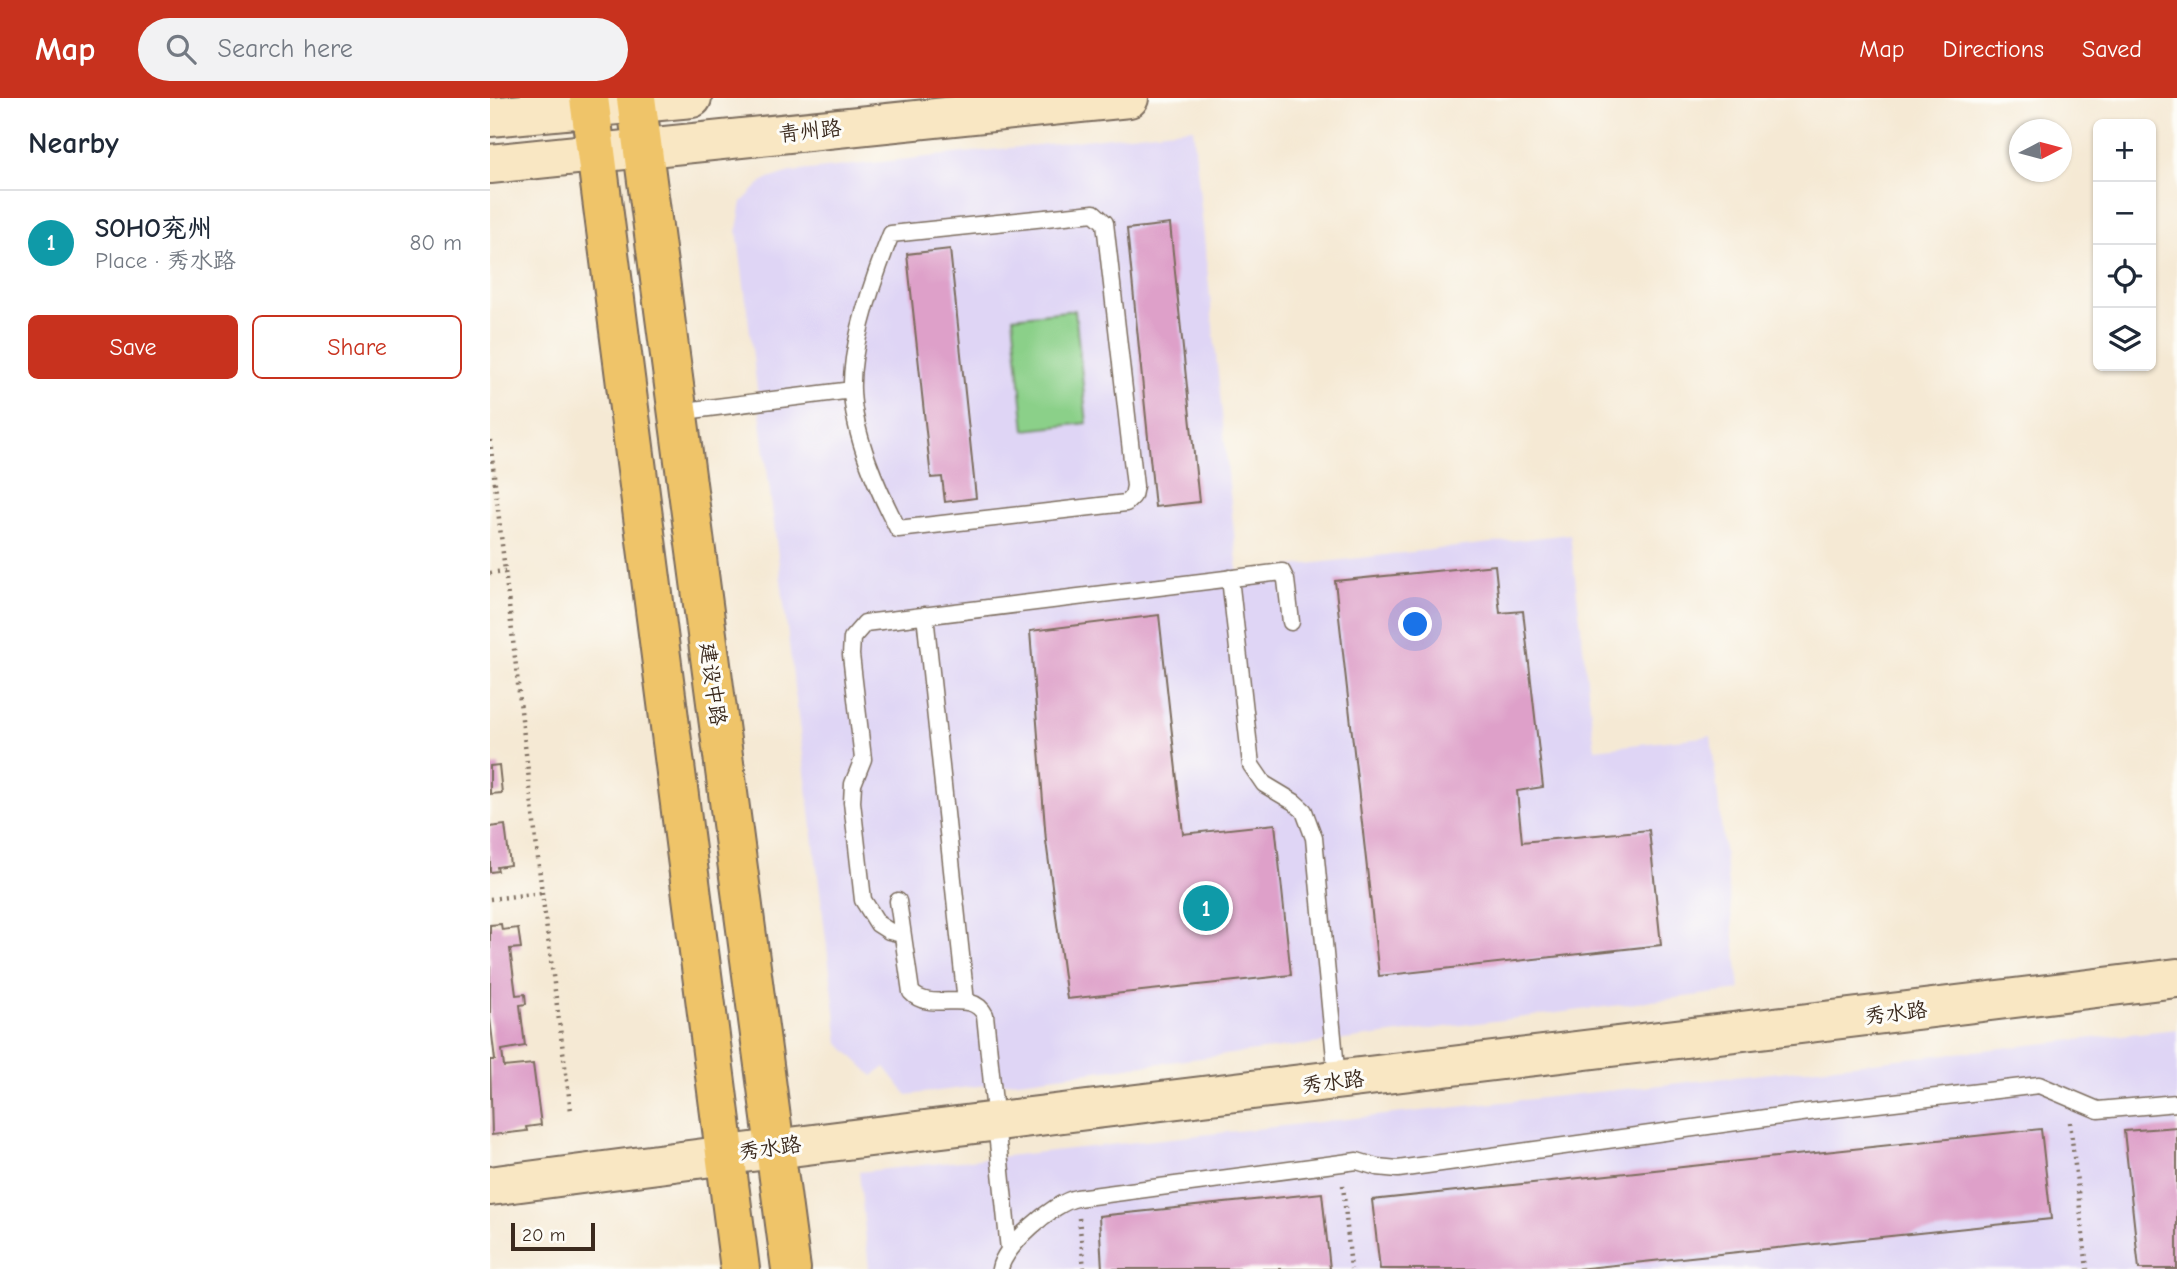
<!DOCTYPE html>
<html lang="en">
<head>
<meta charset="utf-8">
<style>
	:root { --surface:#fff; --page:#f2f2f3; --text:#1f2937; --muted:#747a83; --line:#e0e1e3; --accent:#c8321e }
	body { margin:0; font-family:"Comic Neue","LXGW WenKai TC",sans-serif; background:var(--page); color:var(--text) }
	.controls { position:absolute; right:21px; top:21px; display:grid; overflow:hidden; border-radius:10px; box-shadow:0 2px 5px #0004 }
	.controls button { width:63px; height:63px; display:grid; place-items:center; padding:0; border:0; border-bottom:2px solid var(--line); background:var(--surface); color:var(--text); font:35px sans-serif }
	.compass { position:absolute; left:1519px; top:21px; width:63px; height:63px; border-radius:50%; background:var(--surface); box-shadow:0 2px 5px #0004; rotate:84deg }
	.scale { position:absolute; left:21px; bottom:18px; width:84px; box-sizing:border-box; padding-left:7px; border:4px solid #3b2a1e; border-top:0; font-size:19px; line-height:24px; white-space:nowrap; color:#3b2a1e; -webkit-text-stroke:5px #fdfcf7; paint-order:stroke }
	.you { position:absolute; left:926px; top:527px; width:24px; height:24px; margin:-18px; border:5px solid #fff; border-radius:50%; background:#1a73e8; box-shadow:0 0 0 10px #1a73e833 }
	.badge { display:grid; place-items:center; width:46px; height:46px; border-radius:50%; background:var(--accent); color:#fff; font-size:23px; font-weight:700 }
	.pin { position:absolute; translate:-50% -50%; border:4px solid #fff; box-shadow:0 2px 7px #0006 }
	.list { margin:0; padding:0; list-style:none }
	h2 { display:flex; justify-content:space-between; align-items:center; height:91px; margin:0; padding:0 28px; font-size:30px }
	h2 small { font-size:23px; font-weight:400; color:var(--muted) }
	.list li { display:grid; grid-template-columns:46px 1fr auto; gap:21px; align-items:center; box-sizing:border-box; height:105px; padding:0 28px; border-top:2px solid var(--line) }
	.list b { display:block; font-size:26px; white-space:nowrap }
	.list p { margin:0; font-size:23px; white-space:nowrap; color:var(--muted) }
	.list em { font-size:23px; font-style:normal; color:var(--muted) }
	.actions { display:flex; gap:14px; padding:21px 28px }
	.actions a { flex:1; padding:16px 0; border:2px solid var(--accent); border-radius:10px; text-align:center; font-size:24px; color:var(--accent) }
	.actions .main { background:var(--accent); color:#fff }
	.icon { flex:none; width:38px; height:38px; fill:none; stroke:currentColor; stroke-width:2; stroke-linecap:round; stroke-linejoin:round }
	.map { position:relative; flex:none; width:1687px; height:1171px; overflow:hidden }
	header { display:flex; align-items:center; gap:42px; box-sizing:border-box; height:98px; padding:0 35px; background:var(--accent); color:#fff }
	header strong { font-size:33px }
	nav { display:flex; gap:38px; margin-inline-start:auto; font-size:24px }
	.search { width:490px; height:63px; background:var(--page); display:flex; align-items:center; gap:18px; box-sizing:border-box; padding:0 24px; border-radius:38px; color:var(--muted); font-size:26px }
	main { display:flex }
	aside { flex:1; background:var(--surface) }
	.map>svg:first-child { display:block }
	.built { fill:#dfd5f5 }
	.green { fill:#8bd089; stroke:#637d54; stroke-width:2 }
	.building { fill:#dea0c9 }
	.lines { fill:none; stroke-linecap:round; stroke-linejoin:round }
	.lane-casing { stroke:#7c6d5e; stroke-width:19 }
	.secondary-casing { stroke:#7c6d5e; stroke-width:42 }
	.primary-casing { stroke:#7c6d5e; stroke-width:42 }
	.path { stroke:#7c6d5e; stroke-width:4.5; stroke-dasharray:2 5; stroke-linecap:butt }
	.lane { stroke:#fff; stroke-width:16 }
	.secondary { stroke:#f9e7c3; stroke-width:38 }
	.primary { stroke:#efc469; stroke-width:38 }
	.labels { text-anchor:middle; dominant-baseline:central; stroke-width:6; stroke-linejoin:round; paint-order:stroke }
	.street-label { font-size:21px; fill:#3b2a1e; stroke:#fdfcf7 }
</style>
</head>
<body>
<header>
<strong>Map</strong>
<div class="search"><svg class="icon" aria-label="search" viewBox="0 0 24 24"><circle cx="10" cy="10" r="6"/><path d="M15 15l6 6"/></svg>Search here</div>
<nav><a>Map</a><a>Directions</a><a>Saved</a></nav>
</header>
<main>
<aside>
<h2>Nearby<small></small></h2>
<ul class="list">
<li><span class="badge" style="background:#0f9aa8">1</span><div><b>SOHO兖州</b><p>Place · 秀水路</p></div><em>80 m</em></li>
</ul>
<div class="actions"><a class="main">Save</a><a>Share</a></div>
</aside>
<div class="map">
<svg width="1687" height="1171" viewBox="0 0 1687 1171">
	<rect width="100%" height="100%" fill="#fdfcf7"/>
	<filter id="ink" filterUnits="userSpaceOnUse"><feTurbulence type="fractalNoise" baseFrequency=".0143" numOctaves="2"/><feDisplacementMap in="SourceGraphic" scale="14" xChannelSelector="R" yChannelSelector="G"/><feConvolveMatrix kernelMatrix="1 2 1 2 8 2 1 2 1" color-interpolation-filters="sRGB"/></filter>
	<filter id="wash" filterUnits="userSpaceOnUse"><feTurbulence type="fractalNoise" baseFrequency=".00686" numOctaves="4" result="noise"/><feDisplacementMap in="SourceGraphic" scale="28" xChannelSelector="R" yChannelSelector="G"/><feGaussianBlur stdDeviation="1.57" result="paint"/><feColorMatrix in="noise" values="0 0 0 0 0 0 0 0 0 0 0 0 0 0 0 0 0 1.4 0 .05"/><feComposite in="paint" operator="in"/></filter>
	<g filter="url(#wash)">
		<rect width="100%" height="100%" fill="#f5e9d4"/>
		<path class="built" d="M703,30L748,474L1080,436L1105,651L1221,638L1250,892L417,997L395,969L383,978L349,945L247,131L252,104L273,83L300,74Z
			M1687,931V1171H379L369,1074Z"/>
		<path class="green" d="M585,212L597,325L535,332L523,219Z"/>
		<g id="blocks">
			<path class="building" d="M680,126L709,404L665,409L637,131Z
				M460,151L486,400L455,404L452,379L441,380L417,156Z
				M1005,467L1010,515L1033,513L1053,689L1027,693L1032,744L1159,732L1171,847L889,878L845,483Z
				M669,517L693,736L785,726L801,877L577,901L556,743L540,533Z
				M9,667L12,695L0,696V668Z
				M15,727L20,767L7,769L8,773L0,774V729Z
				M11,826L12,832L28,830L31,850L20,851L26,897L35,896L36,906L30,907L35,948L12,952L14,969L43,966L51,1027L36,1029L37,1033L2,1037L0,962H5L0,920V827Z
				M1687,1029V1171H1649L1634,1033Z
				M1551,1031L1561,1121L1087,1171H890L882,1102Z
				M832,1095L840,1171H612L609,1118Z"/>
		</g>
	</g>
	<g filter="url(#ink)">
		<use href="#blocks" fill-opacity="0" stroke="#7c6d5e" stroke-width="2"/>
		<g class="lines">
			<g class="lane-casing">
				<path id="lane" d="M604,115L615,125L645,388L643,398L636,405L408,431C387,390 364,339 362,293C360,246 384,179 401,136Z
					M187,314L362,292
					M740,480L761,667L774,686L804,704L814,713L824,740L847,981
					M435,517L476,904
					M408,803L421,894C441,916 481,889 495,917L519,1152
					M412,836L399,833L388,826L373,802L362,704L363,686L373,661L361,557L362,540L375,525L792,474L796,482L801,524
					M510,1171C514,1148 564,1104 587,1100L867,1063L887,1069L908,1071L1319,1014L1549,987L1608,1012L1687,1005"/>
			</g>
			<g class="secondary-casing">
				<path id="secondary" d="M0,19L202,0
					M0,66L639,0
					M0,1088C562,1013 1125,950 1687,880"/>
			</g>
			<g class="primary-casing">
				<path id="primary" d="M99,0L250,1171
					M146,0L301,1171"/>
			</g>
			<path class="path" d="M0,342L52,795L81,1013
				M0,475L15,473
				M0,801L52,795
				M1580,1024L1597,1171
				M853,1087L861,1171
				M589,1120L594,1171"/>
			<use href="#lane" class="lane"/>
			<use href="#secondary" class="secondary"/>
			<use href="#primary" class="primary"/>
		</g>
	</g>
	<g class="labels">
		<g class="street-label">
			<text transform="translate(320 33) rotate(-6)">青州路</text>
			<text transform="translate(223 586) rotate(82)">建设中路</text>
			<text transform="translate(1406 915) rotate(-7)">秀水路</text>
			<text transform="translate(843 984) rotate(-7)">秀水路</text>
			<text transform="translate(280 1050) rotate(-8)">秀水路</text>
		</g>
	</g>
</svg>
<div class="controls">
<button>+</button>
<button>−</button>
<button><svg class="icon" aria-label="locate" viewBox="0 0 24 24"><circle cx="12" cy="12" r="6"/><path d="M12 2v4M12 18v4M2 12h4M18 12h4"/></svg></button>
<button><svg class="icon" aria-label="layers" viewBox="0 0 24 24"><path d="M12 4l9 5-9 5-9-5zM3 14l9 5 9-5"/></svg></button>
</div>
<svg class="compass" viewBox="-18 -18 36 36"><path d="M0-13l5 13h-10z" fill="#e53935"/><path d="M0 13l5-13h-10z" fill="#747a83"/></svg>
<div class="scale">20 m</div>
<div class="you"></div>
<div class="pin badge" style="left:716px;top:810px;background:#0f9aa8">1</div>
</div>
</main>
</body>
</html>
